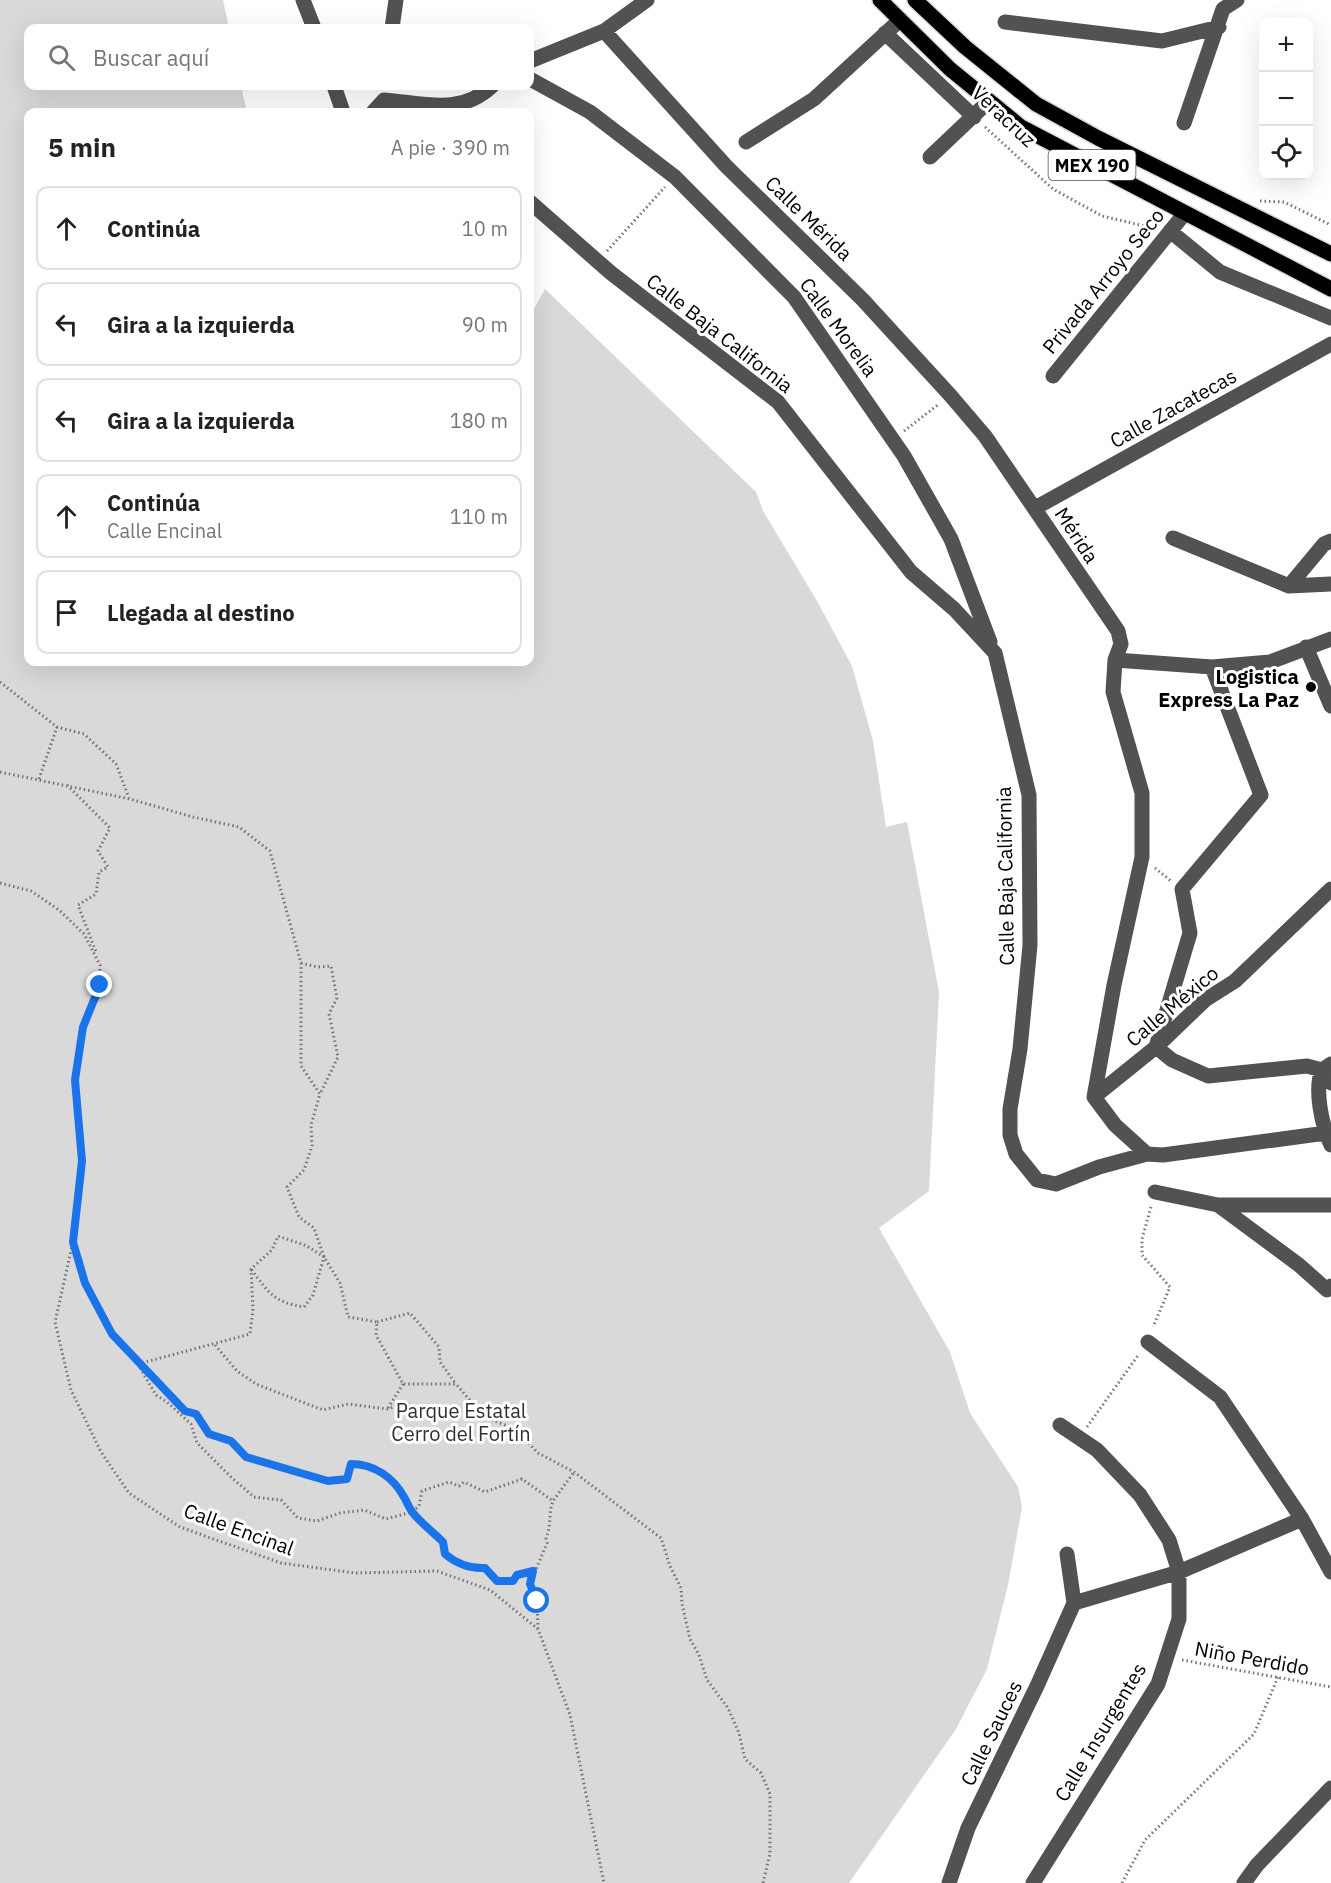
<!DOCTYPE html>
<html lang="es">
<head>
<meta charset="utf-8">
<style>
	:root { --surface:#fff; --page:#f6f6f6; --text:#222; --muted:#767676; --line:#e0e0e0 }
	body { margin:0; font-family:"IBM Plex Sans",sans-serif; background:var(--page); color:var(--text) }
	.controls { position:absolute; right:18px; top:18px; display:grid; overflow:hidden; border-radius:12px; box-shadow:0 6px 24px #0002 }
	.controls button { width:54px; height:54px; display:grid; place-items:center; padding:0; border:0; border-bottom:2px solid var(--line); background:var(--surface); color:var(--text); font:30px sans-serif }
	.stop { position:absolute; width:18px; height:18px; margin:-14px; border:4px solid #1a73e8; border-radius:50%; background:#fff }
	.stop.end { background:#1a73e8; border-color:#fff; box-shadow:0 2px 6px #0008 }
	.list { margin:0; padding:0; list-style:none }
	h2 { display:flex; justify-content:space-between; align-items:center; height:78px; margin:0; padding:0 24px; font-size:26px }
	h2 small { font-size:20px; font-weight:400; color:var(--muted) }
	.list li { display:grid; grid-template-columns:39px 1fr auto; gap:18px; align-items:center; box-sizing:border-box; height:84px; margin:0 12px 12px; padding:0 12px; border:2px solid var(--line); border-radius:12px }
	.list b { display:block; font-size:22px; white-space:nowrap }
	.list p { margin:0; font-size:20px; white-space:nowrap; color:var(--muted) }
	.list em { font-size:20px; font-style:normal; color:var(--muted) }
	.icon { flex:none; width:33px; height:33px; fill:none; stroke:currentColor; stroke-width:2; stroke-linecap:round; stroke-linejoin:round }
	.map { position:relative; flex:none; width:1331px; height:1883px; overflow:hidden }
	.search { position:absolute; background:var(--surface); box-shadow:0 6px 24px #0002; left:24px; top:24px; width:510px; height:66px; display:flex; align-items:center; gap:15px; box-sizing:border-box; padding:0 21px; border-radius:12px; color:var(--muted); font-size:22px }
	.panel { position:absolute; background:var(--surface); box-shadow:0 6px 24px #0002; left:24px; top:108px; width:510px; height:558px; border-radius:12px }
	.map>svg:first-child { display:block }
	.green { fill:#d9d9d9 }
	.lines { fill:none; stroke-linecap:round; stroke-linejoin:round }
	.major-casing { stroke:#dbdbdb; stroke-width:18 }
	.path { stroke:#747474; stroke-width:3; stroke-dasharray:1.5 3; stroke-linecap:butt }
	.minor { stroke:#525252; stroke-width:15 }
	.major { stroke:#000; stroke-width:15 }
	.route { stroke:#1a73e8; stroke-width:8 }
	.poi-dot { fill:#000; stroke:#fff; stroke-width:2 }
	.labels { text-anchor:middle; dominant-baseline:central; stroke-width:6; stroke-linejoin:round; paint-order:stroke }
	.shield { fill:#fff; stroke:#4c4c4c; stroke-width:1.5 }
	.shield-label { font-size:18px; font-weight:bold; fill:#000 }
	.street-label { font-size:20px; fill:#000; stroke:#fff }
	.poi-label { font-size:20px; font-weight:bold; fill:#000; stroke:#fff; text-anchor:end }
	.park-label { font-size:20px; fill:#303030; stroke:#fff }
</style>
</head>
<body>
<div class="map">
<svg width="1331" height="1883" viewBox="0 0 1331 1883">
	<rect width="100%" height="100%" fill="#fff"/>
	<path class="green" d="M0,0H223L229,28H28V86H241L247,112H28V662H530V316L545,289L756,492L763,511L817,601L852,666L873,741L886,827L907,822L939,992L929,1191L879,1228L950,1352L970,1413L1018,1487L1022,1507L1008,1585L987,1669L956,1729L849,1883H0Z"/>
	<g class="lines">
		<g class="major-casing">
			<path id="major" d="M880,0L950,69L1021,127L1331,289
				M915,0L965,47L1036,104L1098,138L1331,254"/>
		</g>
		<path class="path" d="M985,127L1053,189L1102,216L1153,228
			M1260,201L1284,202L1331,225
			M607,251L665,187
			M904,431L939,404
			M0,682L57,727L84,734L116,764L129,798
			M0,772L130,799L193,817L239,827L270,851L301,963V1066L320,1094L311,1125L312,1146L304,1170L287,1187L299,1217L314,1228L324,1257L340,1283L348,1317L377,1322L376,1335L403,1384H456L484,1417L516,1429L538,1453L574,1472L661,1538L670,1566L681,1588L682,1604L690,1639L699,1655L707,1680L728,1708L739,1733L745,1759L761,1773L770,1794V1854L763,1883
			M39,779L57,727
			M67,785L110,828L98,851L108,867L99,872L96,894L78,905L96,952
			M1155,868L1171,881
			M0,883L31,891L59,910L84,934L100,965V985L83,1027L76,1080L82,1161L73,1242L55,1322L71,1390L101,1452L129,1493L180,1527L281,1563L355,1573L437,1571L490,1590L538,1629L570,1715L604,1883
			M301,963L317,967L331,966L337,998L329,1014L338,1057L320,1094
			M1151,1207L1142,1239V1255L1170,1287L1153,1327
			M74,1244L85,1283L112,1334L185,1411L196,1414L209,1434L231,1441L246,1457L328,1481L347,1479L351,1464C374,1464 393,1477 404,1497C407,1502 409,1508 413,1513C421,1523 433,1532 443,1542L445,1554C457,1564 469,1570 485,1568L497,1581H513L517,1575L533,1571
			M377,1322L410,1313L439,1347L440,1362L456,1384
			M215,1345L237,1371L256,1384L323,1410L348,1404L387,1409L406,1403L430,1413L456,1411L483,1417
			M138,1364L250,1334L253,1309L251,1269L272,1250L278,1236L307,1246L324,1257L313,1295L304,1307C273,1302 269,1293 251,1269
			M140,1368L156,1395L167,1402L191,1424L197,1443L232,1478L254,1497L281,1500L298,1518L317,1521L340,1513L364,1510L386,1519L412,1512L419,1506L422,1491L449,1482L459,1486L464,1482L485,1492L522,1479L553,1501L574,1472
			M388,1408L403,1384
			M1087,1427L1139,1354
			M538,1629L537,1601L530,1584L547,1543L546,1538C552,1525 548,1513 553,1501
			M1182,1660L1331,1687
			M1122,1883L1145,1840L1254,1734L1278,1677"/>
		<path class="minor" d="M303,0L314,28
			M1005,22L1162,41L1219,27
			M392,28L396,0
			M604,31L726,166L863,300L950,395L985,436L1118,631L1121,644L1115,660L1113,692L1142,793V857L1114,985L1094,1097
			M885,33L974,117
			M530,61L604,31L647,0
			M530,79L590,112L675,177L794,297L904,456L951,539L990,642
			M334,86L343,112
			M373,112L384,100C424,103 460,116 492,86
			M1184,123L1223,9L1237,0
			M746,142L814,99L900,20
			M930,157L989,101
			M530,202L611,273L778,402L911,572L954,609L995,653L1029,795L1030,945L1020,1049L1010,1109V1135L1016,1154L1037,1180L1056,1184L1099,1167L1147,1154L1163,1155L1326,1133
			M1170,231L1220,272L1331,318
			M1053,376L1185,213
			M1035,508L1331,344
			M1173,538L1289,586L1331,584
			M1289,586L1324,544L1331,541
			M1306,647L1331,706
			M1115,660L1212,667L1270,662L1331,639
			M1212,667L1261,795L1182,889L1190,933L1156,1047L1172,1060L1208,1076L1307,1066L1322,1070L1331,1083
			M1331,1064L1322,1070C1314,1090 1322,1126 1331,1145
			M1147,1154L1115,1125L1094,1097L1156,1047L1205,1000L1235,981L1331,889
			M1155,1192L1218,1205H1331
			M1218,1205L1299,1265L1327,1290L1331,1286
			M1148,1342L1220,1397L1302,1519L1331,1572
			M1074,1603L1179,1572L1302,1519
			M949,1883L968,1828L1037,1686L1074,1603L1067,1554
			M1033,1883L1158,1684L1179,1619V1572L1169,1540L1140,1495L1097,1450L1060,1425
			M1244,1883L1257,1865L1331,1788"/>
		<use href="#major" class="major"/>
	</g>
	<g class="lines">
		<path class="route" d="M100,985L83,1027L75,1080L82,1161L73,1242L85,1283L112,1334L185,1411L196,1414L209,1434L231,1441L246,1457L328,1481L347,1479L351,1464C374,1464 393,1477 404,1497C407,1502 409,1508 413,1513C421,1523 433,1532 443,1542L445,1554C457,1564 469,1569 485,1568L497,1581H513L517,1575L533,1571L530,1584L537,1601"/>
	</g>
	<circle class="poi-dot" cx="1311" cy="687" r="6"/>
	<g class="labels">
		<rect class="shield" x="1048.5" y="150" width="87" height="30" rx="4.5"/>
		<g class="shield-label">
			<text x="1092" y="165">MEX 190</text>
		</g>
		<g class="street-label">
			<text transform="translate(1004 116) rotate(43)">Veracruz</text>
			<text transform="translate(809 218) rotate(44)">Calle Mérida</text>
			<text transform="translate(1103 281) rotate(-51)">Privada Arroyo Seco</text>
			<text transform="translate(839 327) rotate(54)">Calle Morelia</text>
			<text transform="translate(720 333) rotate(38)">Calle Baja California</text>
			<text transform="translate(1173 408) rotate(-29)">Calle Zacatecas</text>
			<text transform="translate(1077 535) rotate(57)">Mérida</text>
			<text transform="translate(1005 876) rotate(-91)">Calle Baja California</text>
			<text transform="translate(1172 1006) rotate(-40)">Calle México</text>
			<text transform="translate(239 1529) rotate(20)">Calle Encinal</text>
			<text transform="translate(1252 1658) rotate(10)">Niño Perdido</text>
			<text transform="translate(1100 1732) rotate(-59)">Calle Insurgentes</text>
			<text transform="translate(991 1733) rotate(-64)">Calle Sauces</text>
		</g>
		<g class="poi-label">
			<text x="1299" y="676">Logistica<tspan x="1299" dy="23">Express La Paz</tspan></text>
		</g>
		<g class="park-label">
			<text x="461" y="1410">Parque Estatal<tspan x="461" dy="23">Cerro del Fortín</tspan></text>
		</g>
	</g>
</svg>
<div class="controls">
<button>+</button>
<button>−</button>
<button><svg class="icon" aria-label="locate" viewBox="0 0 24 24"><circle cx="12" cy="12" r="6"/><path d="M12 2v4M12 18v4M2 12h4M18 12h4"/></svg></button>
</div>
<div class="stop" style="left:537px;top:1601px"></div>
<div class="stop end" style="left:100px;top:985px"></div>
<div class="search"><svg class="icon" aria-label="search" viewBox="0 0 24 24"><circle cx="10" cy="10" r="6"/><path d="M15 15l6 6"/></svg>Buscar aquí</div>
<section class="panel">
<h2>5 min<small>A pie · 390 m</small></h2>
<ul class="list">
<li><svg class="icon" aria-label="ahead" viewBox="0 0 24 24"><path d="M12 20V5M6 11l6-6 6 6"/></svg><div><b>Continúa</b></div><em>10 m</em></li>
<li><svg class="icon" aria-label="left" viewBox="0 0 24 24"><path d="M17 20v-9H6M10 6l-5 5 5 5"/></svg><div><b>Gira a la izquierda</b></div><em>90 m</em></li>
<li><svg class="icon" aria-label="left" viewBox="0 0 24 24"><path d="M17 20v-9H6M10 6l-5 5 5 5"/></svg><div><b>Gira a la izquierda</b></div><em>180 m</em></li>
<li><svg class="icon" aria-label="ahead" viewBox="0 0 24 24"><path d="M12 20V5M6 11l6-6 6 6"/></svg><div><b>Continúa</b><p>Calle Encinal</p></div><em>110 m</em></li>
<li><svg class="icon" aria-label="arrive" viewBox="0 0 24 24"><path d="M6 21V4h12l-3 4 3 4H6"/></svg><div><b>Llegada al destino</b></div></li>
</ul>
</section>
</div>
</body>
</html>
